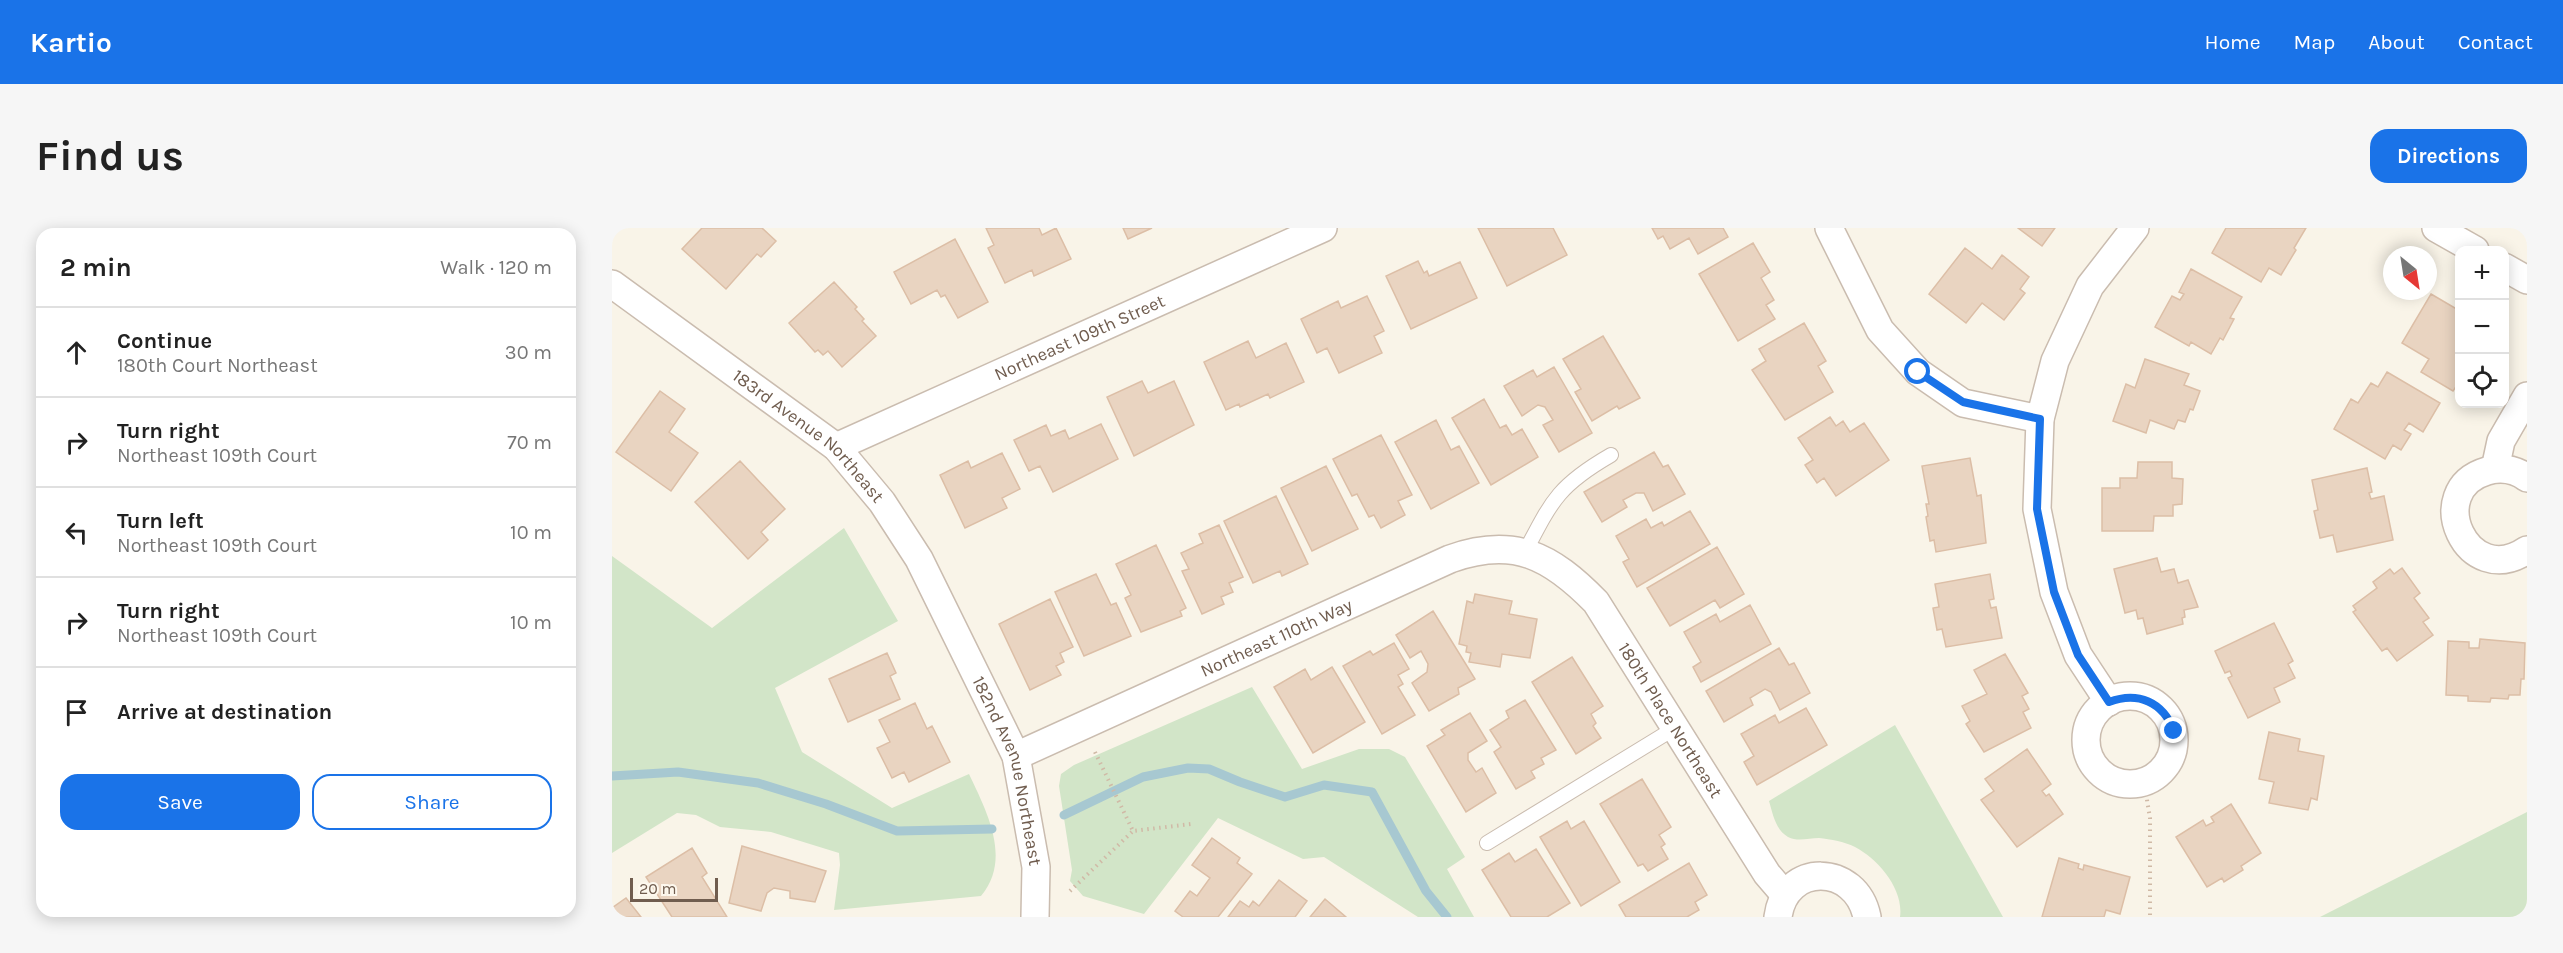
<!DOCTYPE html>
<html lang="en">
<head>
<meta charset="utf-8">
<style>
	:root { --surface:#fff; --page:#f6f6f6; --text:#222; --muted:#767676; --line:#e0e0e0; --accent:#1a73e8 }
	body { margin:0; font-family:Karla,sans-serif; background:var(--page); color:var(--text) }
	.controls { position:absolute; right:18px; top:18px; display:grid; overflow:hidden; border-radius:12px; box-shadow:0 3px 15px #0003 }
	.controls button { width:54px; height:54px; display:grid; place-items:center; padding:0; border:0; border-bottom:2px solid var(--line); background:var(--surface); color:var(--text); font:30px sans-serif }
	.compass { position:absolute; left:1771px; top:18px; width:54px; height:54px; border-radius:50%; background:var(--surface); box-shadow:0 3px 15px #0003; rotate:150deg }
	.scale { position:absolute; left:18px; bottom:15px; width:88px; box-sizing:border-box; padding-left:6px; border:3px solid #705d4f; border-top:0; font-size:16px; line-height:21px; white-space:nowrap; color:#705d4f; -webkit-text-stroke:4px #fdf8ee; paint-order:stroke }
	.stop { position:absolute; width:18px; height:18px; margin:-14px; border:4px solid #1a73e8; border-radius:50%; background:#fff }
	.stop.end { background:#1a73e8; border-color:#fff; box-shadow:0 2px 6px #0008 }
	.list { margin:0; padding:0; list-style:none }
	h2 { display:flex; justify-content:space-between; align-items:center; height:78px; margin:0; padding:0 24px; font-size:26px }
	h2 small { font-size:20px; font-weight:400; color:var(--muted) }
	.list li { display:grid; grid-template-columns:39px 1fr auto; gap:18px; align-items:center; box-sizing:border-box; height:90px; padding:0 24px; border-top:2px solid var(--line) }
	.list b { display:block; font-size:22px; white-space:nowrap }
	.list p { margin:0; font-size:20px; white-space:nowrap; color:var(--muted) }
	.list em { font-size:20px; font-style:normal; color:var(--muted) }
	.actions { display:flex; gap:12px; padding:18px 24px }
	.actions a { flex:1; padding:14px 0; border:2px solid var(--accent); border-radius:18px; text-align:center; font-size:21px; color:var(--accent) }
	.actions .main { background:var(--accent); color:#fff }
	.icon { flex:none; width:33px; height:33px; fill:none; stroke:currentColor; stroke-width:2; stroke-linecap:round; stroke-linejoin:round }
	.map { position:relative; flex:none; width:1915px; height:689px; overflow:hidden; border-radius:18px }
	header { display:flex; align-items:center; gap:36px; box-sizing:border-box; height:84px; padding:0 30px; background:var(--accent); color:#fff }
	header strong { font-size:28px }
	nav { display:flex; gap:33px; margin-inline-start:auto; font-size:21px }
	.intro { display:flex; align-items:center; justify-content:space-between; box-sizing:border-box; height:144px; padding:0 36px }
	h1 { margin:0; font-size:42px }
	.button { padding:15px 27px; border-radius:18px; background:var(--accent); color:#fff; font-size:21px; font-weight:700 }
	main { display:flex; gap:36px; padding:0 36px }
	aside { flex:1; background:var(--surface); border-radius:18px; box-shadow:0 3px 15px #0003 }
	.map>svg:first-child { display:block }
	.green { fill:#d2e5c8 }
	.lines { fill:none; stroke-linecap:round; stroke-linejoin:round }
	.stream { stroke:#a7c8d1; stroke-width:9 }
	.building { fill:#e9d4c1; stroke:#dcbea6; stroke-width:1.5 }
	.service-casing { stroke:#cabcaf; stroke-width:16 }
	.minor-casing { stroke:#cabcaf; stroke-width:30 }
	.path { stroke:#d0b9a6; stroke-width:4; stroke-dasharray:1.5 4.5; stroke-linecap:butt }
	.service { stroke:#fff; stroke-width:14 }
	.minor { stroke:#fff; stroke-width:27 }
	.route { stroke:#1a73e8; stroke-width:8 }
	.labels { text-anchor:middle; dominant-baseline:central; stroke-width:4.5; stroke-linejoin:round; paint-order:stroke }
	.street-label { font-size:18px; fill:#705d4f; stroke:#fdf8ee }
</style>
</head>
<body>
<header>
<strong>Kartio</strong>
<nav><a>Home</a><a>Map</a><a>About</a><a>Contact</a></nav>
</header>
<div class="intro"><h1>Find us</h1><a class="button">Directions</a></div>
<main>
<aside>
<h2>2 min<small>Walk · 120 m</small></h2>
<ul class="list">
<li><svg class="icon" aria-label="ahead" viewBox="0 0 24 24"><path d="M12 20V5M6 11l6-6 6 6"/></svg><div><b>Continue</b><p>180th Court Northeast</p></div><em>30 m</em></li>
<li><svg class="icon" aria-label="right" viewBox="0 0 24 24"><path d="M7 20v-9h11M14 6l5 5-5 5"/></svg><div><b>Turn right</b><p>Northeast 109th Court</p></div><em>70 m</em></li>
<li><svg class="icon" aria-label="left" viewBox="0 0 24 24"><path d="M17 20v-9H6M10 6l-5 5 5 5"/></svg><div><b>Turn left</b><p>Northeast 109th Court</p></div><em>10 m</em></li>
<li><svg class="icon" aria-label="right" viewBox="0 0 24 24"><path d="M7 20v-9h11M14 6l5 5-5 5"/></svg><div><b>Turn right</b><p>Northeast 109th Court</p></div><em>10 m</em></li>
<li><svg class="icon" aria-label="arrive" viewBox="0 0 24 24"><path d="M6 21V4h12l-3 4 3 4H6"/></svg><div><b>Arrive at destination</b></div></li>
</ul>
<div class="actions"><a class="main">Save</a><a>Share</a></div>
</aside>
<div class="map">
<svg width="1915" height="689" viewBox="0 0 1915 689">
	<rect width="100%" height="100%" fill="#f9f4e8"/>
	<path class="green" d="M232,300L286,393L163,460L190,524L280,580L357,546C375,584 400,631 369,668L222,682L228,637L227,625L159,604L108,599L84,587L65,585L0,625V328L100,400Z
		M640,459L690,541L747,521H777L793,529L853,629L835,641L862,689H806L712,629L691,631L606,590L532,686L471,668L458,653L460,642L447,558L449,546L462,537Z
		M1283,497L1391,689H1288C1292,661 1266,631 1243,619C1234,614 1218,611 1207,610C1197,610 1186,614 1176,609C1163,601 1161,586 1157,573Z
		M1915,584V689H1708Z"/>
	<g class="lines">
		<path class="stream" d="M0,548L66,544L146,555L214,576L285,603L380,601
			M452,587L531,549L576,540L597,541L628,554L673,569L712,557L760,564L814,663L835,689"/>
	</g>
	<path class="building" d="M90,0H150L164,13L149,29L145,26L114,61L70,21Z
		M374,0H427L430,7L444,0L459,31L422,48L420,42L393,55L376,20L382,17Z
		M511,0H540L516,11Z
		M866,0H941L955,27L895,58Z
		M1040,0H1111L1116,9L1086,26L1077,10L1058,21L1051,8L1046,11Z
		M1406,0H1443L1430,18Z
		M1614,0H1694L1682,20L1684,22L1669,47L1657,40L1649,54L1600,25Z
		M343,11L376,74L346,90L333,67L329,69L325,62L299,76L282,44Z
		M1141,15L1158,44L1149,50L1162,72L1154,77L1163,91L1126,113L1087,46Z
		M1353,20L1380,41L1390,27L1417,49L1408,61L1413,65L1392,92L1370,75L1354,95L1317,66Z
		M806,33L812,45L815,43L817,48L848,34L865,70L799,101L774,48Z
		M1579,41L1630,69L1618,90L1622,91L1611,112L1608,110L1599,126L1579,114L1577,118L1543,99L1560,68L1568,72L1572,66L1567,64Z
		M222,54L245,79L243,81L252,91L250,93L264,108L230,139L216,123L211,127L206,122L203,124L177,95Z
		M1819,66L1848,83V153L1841,163L1809,144L1817,131L1790,115Z
		M755,68L772,103L762,108L770,125L727,145L715,120L705,125L689,91L726,73L729,80Z
		M1192,95L1214,133L1206,138L1221,164L1173,192L1140,142L1154,133L1147,121Z
		M991,108L1028,170L1007,181L1005,178L980,193L963,164L969,161L951,131Z
		M636,113L644,130L674,115L692,154L658,170L656,166L628,179L627,176L614,182L592,134Z
		M1533,131L1577,146L1572,157L1588,163L1581,182L1578,181L1573,194L1566,192L1562,201L1538,192L1534,205L1501,193L1514,156L1523,160Z
		M942,139L980,205L947,224L931,197L941,192L933,179L926,177L910,188L892,158L921,142L925,149Z
		M1775,144L1828,175L1811,204L1797,195L1792,202L1799,206L1789,222L1781,217L1773,231L1722,201L1739,171L1746,175L1759,155L1766,159Z
		M530,153L536,165L562,153L582,197L522,228L495,169Z
		M48,163L73,181L57,204L86,225L59,263L4,224Z
		M872,171L888,200L894,197L900,207L910,201L926,229L879,257L840,190Z
		M1218,189L1224,198L1231,193L1238,204L1252,195L1277,232L1224,268L1212,250L1205,255L1193,237L1201,232L1186,210Z
		M824,192L839,222L847,218L867,255L819,281L783,214Z
		M489,196L506,231L441,264L428,238L417,243L402,212L434,197L439,208L453,202L457,211Z
		M769,207L800,267L786,273L793,287L769,300L762,287L757,289L745,266L740,268L721,231Z
		M1042,224L1051,239L1056,237L1073,266L1041,283L1032,265H1024L1011,272L1015,279L990,294L972,264Z
		M390,225L408,261L390,270L395,280L353,300L328,247L356,233L359,240Z
		M1358,230L1365,268L1369,267L1374,315L1324,324L1322,312L1318,313L1314,289L1316,288L1314,276H1317L1310,238Z
		M128,233L173,281L149,304L156,312L136,331L83,274Z
		M1526,234H1560V250L1571,251L1570,276L1561,277V288H1542L1541,303H1490V260H1508V250H1525Z
		M714,238L746,301L700,323L669,260Z
		M1755,240L1760,264L1757,265L1759,271L1772,268L1781,312L1725,324L1721,307L1708,310L1702,283L1706,282L1700,252Z
		M664,268L696,336L670,348L668,343L641,355L612,293Z
		M1078,283L1098,316L1025,359L1011,334L1017,331L1004,308L1034,291L1039,300L1050,294L1052,298Z
		M607,297L631,349L617,355L621,364L609,369L612,376L590,386L570,343L577,341L569,325L591,315L587,306Z
		M544,317L574,380L568,383L570,388L529,404L513,370L519,367L504,336Z
		M1105,319L1132,366L1108,380L1103,372L1058,398L1035,360Z
		M1545,330L1549,344L1562,341L1566,355L1576,352L1586,379L1572,382L1573,389L1570,390L1571,396L1535,406L1531,390L1526,391L1524,382L1513,385L1502,341Z
		M1790,340L1808,365L1802,370L1817,390L1811,394L1821,407L1785,433L1775,420L1770,423L1741,384L1744,382L1741,378L1765,360L1761,354L1778,341L1782,346Z
		M484,346L499,377L504,375L519,408L472,428L443,364Z
		M1378,346L1382,371L1377,372L1379,380L1384,379L1390,410L1334,419L1330,401L1325,402L1321,380L1327,379L1323,356Z
		M863,366L900,373L897,386L925,391L918,430L890,426L888,439L857,434L859,425L854,424L855,418L847,416L855,373L861,375Z
		M438,371L461,419L448,425L452,434L444,438L449,447L418,462L387,396Z
		M1138,377L1159,416L1089,454L1081,439L1089,434L1072,404L1104,386L1108,394Z
		M821,383L863,451L846,460L847,466L817,483L800,455L815,444L816,436L809,423L798,430L784,407Z
		M1662,395L1681,433L1676,436L1683,450L1662,460L1668,474L1636,490L1616,450L1620,448L1618,443L1613,445L1603,423Z
		M1868,411L1913,415L1912,451H1909L1908,467H1897L1896,471L1879,470L1878,474L1856,473V468L1834,467L1836,413L1857,414V420H1867Z
		M782,415L797,441L786,447L791,456L786,459L803,487L770,506L731,438L758,423L761,427Z
		M1167,420L1177,437L1182,435L1198,465L1168,482L1159,464L1153,461L1138,470L1141,477L1112,494L1094,463Z
		M275,425L284,445L278,448L288,471L236,494L217,451Z
		M1393,426L1416,465L1410,468L1417,481L1411,484L1419,500L1372,524L1354,496L1358,493L1350,478L1375,466L1362,442Z
		M960,429L991,478L979,486L984,495L981,498L989,510L964,526L920,454Z
		M720,439L753,494L701,525L662,459L693,441L699,452Z
		M913,472L944,522L929,530L932,536L919,543L923,550L904,561L882,524L889,519L878,502L897,490L894,483Z
		M303,475L315,501L320,498L338,534L297,554L292,544L280,550L265,520L278,514L267,492Z
		M1194,480L1215,517L1145,557L1132,534L1142,528L1129,506L1163,487L1167,495Z
		M858,485L875,513L856,525V532L864,544L870,540L884,565L854,584L815,518L833,507L829,502Z
		M1657,504L1688,511L1686,523L1712,528L1705,572L1699,570L1696,582L1657,575L1662,554L1647,551Z
		M1415,521L1439,556L1430,563L1434,568L1437,566L1451,586L1405,619L1369,572L1382,563L1373,551Z
		M1030,551L1059,599L1047,607L1053,616L1049,619L1056,631L1036,643L1031,636L1026,638L988,576Z
		M1619,576L1649,625L1629,638L1631,642L1612,654L1610,650L1595,659L1564,609L1591,592L1594,598L1602,594L1599,589Z
		M955,593L959,601L972,593L1008,654L969,678L928,609Z
		M600,610L628,630L625,635L640,646L606,689H571L563,683L578,663L585,668L598,650L580,637Z
		M130,618L214,643L203,674L178,670V663L162,660L155,665L149,683L117,675Z
		M80,620L95,645L90,649L115,689H60L34,649Z
		M924,621L958,675L935,689H899L870,642L897,625L903,634Z
		M1447,630L1467,636L1466,640L1471,642L1472,637L1518,649L1508,686L1494,682L1492,689H1430Z
		M1077,635L1095,667L1083,674L1087,682L1075,689H1014L1007,677Z
		M667,652L695,673L683,689H616L628,673L637,679L641,673L647,678Z
		M14,670L29,689H0V680Z
		M713,671L734,689H698Z"/>
	<g class="lines">
		<g class="service-casing">
			<path id="service" d="M913,324C940,272 947,257 999,227
				M875,615L1063,500"/>
		</g>
		<g class="minor-casing">
			<g id="minor">
				<path d="M1217,0L1268,102L1306,144L1351,175L1428,191"/>
				<path d="M1824,0L1863,22"/>
				<path d="M1892,39L1915,52"/>
				<path id="s1" d="M0,56L224,219L270,274L307,331L404,528L424,639L423,689"/>
				<path id="s2" d="M224,219L711,0"/>
				<path d="M1883,241L1889,213L1915,168"/>
				<path d="M1915,250C1903,241 1889,239 1875,243C1810,262 1855,363 1915,322"/>
				<circle cx="1518" cy="512" r="44"/>
				<path d="M1497,474L1466,427L1442,364L1425,281L1428,191L1443,133L1478,58L1523,0"/>
				<path id="s3" d="M404,528L838,331C902,308 939,328 984,374L1155,646L1173,667"/>
				<path d="M1166,689C1173,634 1244,635 1255,689"/>
			</g>
		</g>
		<path class="path" d="M483,524L521,603L579,596
			M1532,554L1538,590V689
			M458,663L521,603"/>
		<use href="#service" class="service"/>
		<use href="#minor" class="minor"/>
	</g>
	<g class="lines">
		<path class="route" d="M1306,144L1351,174L1428,191L1425,281L1442,364L1466,427L1497,474C1526,463 1551,474 1562,503"/>
	</g>
	<g class="labels">
		<g class="street-label">
			<text stroke="none"><textPath href="#s2" startOffset="267">Northeast 109th Street</textPath></text>
			<text stroke="none"><textPath href="#s1" startOffset="249">183rd Avenue Northeast</textPath></text>
			<text stroke="none"><textPath href="#s3" startOffset="286">Northeast 110th Way</textPath></text>
			<text stroke="none"><textPath href="#s3" startOffset="780">180th Place Northeast</textPath></text>
			<text stroke="none"><textPath href="#s1" startOffset="648">182nd Avenue Northeast</textPath></text>
		</g>
	</g>
</svg>
<div class="controls">
<button>+</button>
<button>−</button>
<button><svg class="icon" aria-label="locate" viewBox="0 0 24 24"><circle cx="12" cy="12" r="6"/><path d="M12 2v4M12 18v4M2 12h4M18 12h4"/></svg></button>
</div>
<svg class="compass" viewBox="-18 -18 36 36"><path d="M0-13l5 13h-10z" fill="#e53935"/><path d="M0 13l5-13h-10z" fill="#767676"/></svg>
<div class="scale">20 m</div>
<div class="stop" style="left:1306px;top:144px"></div>
<div class="stop end" style="left:1562px;top:503px"></div>
</div>
</main>
</body>
</html>
